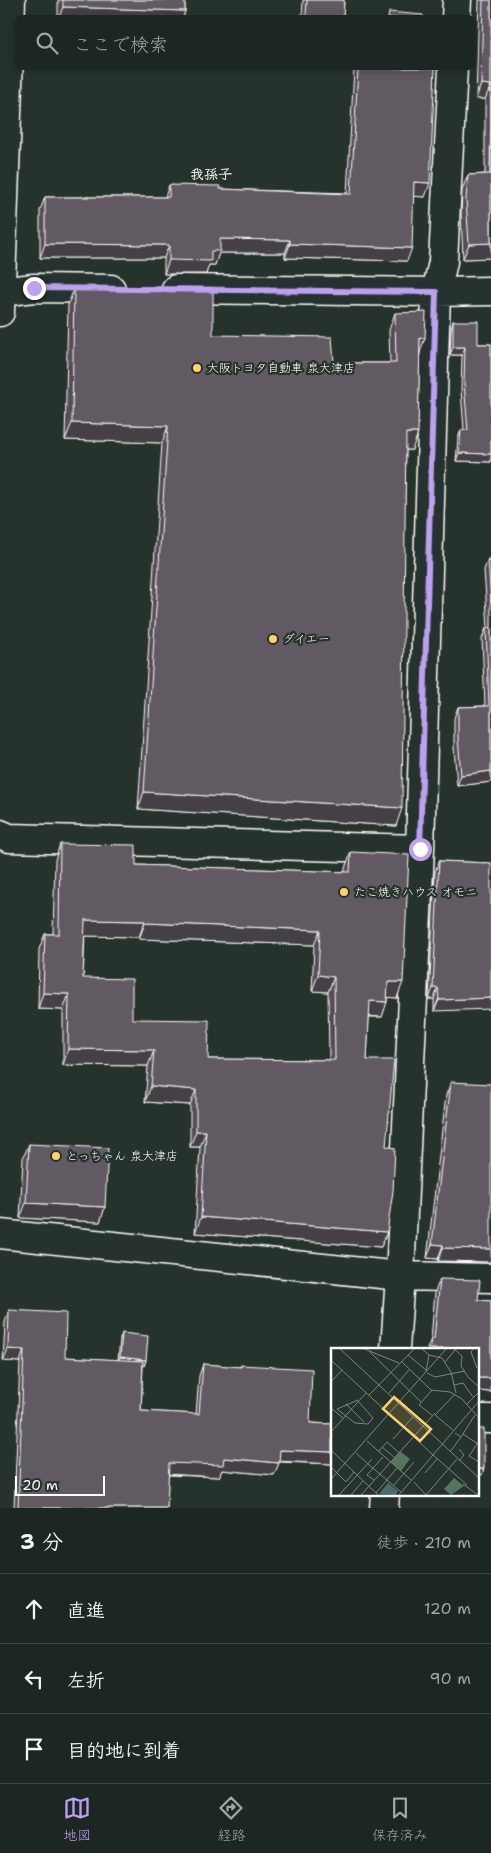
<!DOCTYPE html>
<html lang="ja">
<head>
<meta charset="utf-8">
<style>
	:root { --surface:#1c2622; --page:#29322f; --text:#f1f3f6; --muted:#a0a5a5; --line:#3a4340; --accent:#bca0f2 }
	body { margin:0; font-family:"Shantell Sans","Klee One",sans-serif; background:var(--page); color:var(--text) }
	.scale { position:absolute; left:15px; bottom:12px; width:90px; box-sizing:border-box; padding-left:5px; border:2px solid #fff; border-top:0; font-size:14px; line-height:18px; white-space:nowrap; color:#fff; -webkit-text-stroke:4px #26332d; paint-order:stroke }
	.stop { position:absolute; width:15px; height:15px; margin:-11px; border:4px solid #bca0f2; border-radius:50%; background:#fff }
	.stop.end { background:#bca0f2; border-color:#fff; box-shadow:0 1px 5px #0008 }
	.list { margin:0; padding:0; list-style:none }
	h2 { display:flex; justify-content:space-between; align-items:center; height:65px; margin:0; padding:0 20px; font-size:21px }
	h2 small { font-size:16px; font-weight:400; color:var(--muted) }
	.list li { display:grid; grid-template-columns:32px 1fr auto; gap:15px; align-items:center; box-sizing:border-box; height:70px; padding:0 20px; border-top:1px solid var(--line) }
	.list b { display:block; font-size:19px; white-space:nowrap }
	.list em { font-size:16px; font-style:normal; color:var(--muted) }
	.icon { flex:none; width:28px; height:28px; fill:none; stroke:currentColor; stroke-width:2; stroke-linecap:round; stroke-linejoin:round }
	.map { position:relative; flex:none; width:491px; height:1508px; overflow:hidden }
	.search { position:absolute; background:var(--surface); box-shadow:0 2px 12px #0003; left:15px; right:15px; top:15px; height:55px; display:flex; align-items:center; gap:12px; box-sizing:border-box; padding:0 18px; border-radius:8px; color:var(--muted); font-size:19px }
	.sheet { height:275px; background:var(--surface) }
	nav { display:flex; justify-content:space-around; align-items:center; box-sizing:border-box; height:70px; border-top:1px solid var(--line); background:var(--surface); font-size:14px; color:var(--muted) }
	nav a { display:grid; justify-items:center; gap:2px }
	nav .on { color:var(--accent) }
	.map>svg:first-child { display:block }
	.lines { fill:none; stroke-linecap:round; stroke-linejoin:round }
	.minor-casing { stroke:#fff; stroke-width:31 }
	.major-casing { stroke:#fff; stroke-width:31 }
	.minor { stroke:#26332d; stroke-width:28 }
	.major { stroke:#26332d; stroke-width:28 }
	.wall { fill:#544d54; stroke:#fff; fill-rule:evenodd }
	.shaded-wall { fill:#453f45; stroke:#fff }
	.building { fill:#625a62; stroke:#fff; fill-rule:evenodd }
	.route { stroke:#bca0f2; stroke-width:6 }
	.poi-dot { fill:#ffd166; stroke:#26332d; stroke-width:2 }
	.labels { text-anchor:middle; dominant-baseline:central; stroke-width:4.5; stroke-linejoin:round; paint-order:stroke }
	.poi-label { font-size:12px; fill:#fff; stroke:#26332d; text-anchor:start }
	.neighbourhood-label { font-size:14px; font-weight:bold; fill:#fff; stroke:#26332d }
	.inset-road { fill:none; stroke:#7d8581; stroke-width:1 }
	.view { fill:#ffd166; fill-opacity:0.15; stroke:#ffd166; stroke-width:2.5 }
	.inset-edge { fill:none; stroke:#fff; stroke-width:2.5 }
</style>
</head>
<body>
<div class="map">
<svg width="491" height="1508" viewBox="0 0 491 1508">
	<rect width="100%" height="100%" fill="#26332d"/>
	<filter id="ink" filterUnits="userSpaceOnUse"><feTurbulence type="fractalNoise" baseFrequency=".02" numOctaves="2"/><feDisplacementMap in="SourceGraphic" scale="10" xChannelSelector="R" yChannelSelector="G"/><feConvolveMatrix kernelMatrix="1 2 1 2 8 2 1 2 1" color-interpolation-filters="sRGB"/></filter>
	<g filter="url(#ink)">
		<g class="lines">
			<g class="minor-casing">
				<path id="minor" d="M456,18L457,0
					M176,289L436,292L491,291
					M0,292L34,288L111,289
					M0,834L9,838L420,849
					M0,1234L400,1276L491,1278
					M395,1349L400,1276L420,849L436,292L443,262L453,68
					M477,1419H491
					M384,1508L385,1494"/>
			</g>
			<g class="major-casing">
				<path id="major" d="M0,312L11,0"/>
			</g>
			<use href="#minor" class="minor"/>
			<use href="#major" class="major"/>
		</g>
		<path class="wall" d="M58,0H185V11L183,18H58Z
			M303,0H344L343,18H302Z
			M479,0H491V258L463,259L461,214L462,190L468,175L485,174V99H476Z
			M354,68H435L425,197L413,196L407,261L285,258V253H219L215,265H209L206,274H164V258H40V210L45,197H165L169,185L220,189L347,193Z
			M74,288L213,335L334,363H390L389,330L395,313L420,351L412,450H406L396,826L138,809L162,443L65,440L68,305Z
			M453,321L478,344H491V462L456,461L458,438L461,430H464L461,391L462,355H450L451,329Z
			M491,558V782L457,786L454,748V718L458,707L485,706L482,639L486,628H488L484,570L488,559Z
			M60,844L136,865L345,872V868L351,852L397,998L388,997L382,1017H369L367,1060L386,1146L387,1232L381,1247L195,1233L200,1147H190V1105L145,1102L148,1066L63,1065V1010L38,1009L39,949L45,934H53L55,860ZM85,936L139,937V939L314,945L312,991L328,992L329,1060L208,1059L132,1019L83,978Z
			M439,861L491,863L434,1011V999H429L435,872Z
			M451,1082L491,1262L438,1261V1259L427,1258L446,1095Z
			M29,1144L105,1207L100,1222L20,1218L23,1158Z
			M440,1279L478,1300L491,1301V1392L477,1391V1349H427L431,1339L435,1292Z
			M9,1310L65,1357L118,1360L120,1339L122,1333L146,1360L144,1366H143L141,1411L196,1414L199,1376L203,1364L240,1367L241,1365L310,1423L332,1424V1464L279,1462L274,1475L222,1470L219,1477L168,1475L167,1508H14L20,1362L3,1361L5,1322Z"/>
		<path class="shaded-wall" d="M63,7L185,11L183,18H59Z
			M306,16L330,18H305Z
			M481,84L491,85L485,99H476Z
			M414,182L430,183L425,197L409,196Z
			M220,239L290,240L285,253H219L215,265H209L206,274H164L169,260Z
			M491,243V258L463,259L469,244Z
			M45,244L169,245L164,258H40Z
			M290,244L412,248L407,261L285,258Z
			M420,338H425L419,355Z
			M453,347H465L462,355H450Z
			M72,423L168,426L162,443L65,440Z
			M406,433H418L412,450H400Z
			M459,453L491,454V462L456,461Z
			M491,771V782L457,786L461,775Z
			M144,792L402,808L396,826L138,809Z
			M85,920L145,921L139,937L80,936Z
			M145,923L320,930L314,945L139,939Z
			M318,975L334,977L328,992L312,991Z
			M388,982H403L397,998L382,997Z
			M433,988H438L434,999H429Z
			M43,993L69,994L63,1010L38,1009Z
			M491,998V1009L434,1011L439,1000Z
			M370,1001L387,1002L382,1017L364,1016Z
			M68,1049L154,1050L148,1066L63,1065Z
			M151,1086L196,1090L190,1105L145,1102Z
			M196,1131H206L200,1147H190Z
			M26,1203L105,1207L100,1222L20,1218Z
			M201,1217L387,1232L381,1247L195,1233Z
			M432,1244L443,1245L438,1259L427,1258Z
			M443,1248L491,1249V1262L438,1261Z
			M8,1349L24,1350L20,1362L3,1361Z
			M120,1357L146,1360L144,1366L117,1363Z
			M477,1378H491V1392L477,1391Z
			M280,1450L332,1452V1464L276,1461Z
			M224,1458L279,1463L274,1475L222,1470L219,1477L164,1474L169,1463Z
			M477,1469H484L482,1475H477Z"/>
		<path class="building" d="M63,0H185V11L63,7Z
			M307,0H344L343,18H330L306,16Z
			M483,0H491V243L469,244L466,199L468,175L490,174L491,85L481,84Z
			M389,12L423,15V18H388Z
			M358,68H435L430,183L414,182L412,248L290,244V240L220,239V251H211V261L169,260V245L45,244V197H169V185L220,186V189L351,194Z
			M74,288H213V335L332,337L334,363H396L395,313L426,312L425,338H420L418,433H406L402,808L144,792L168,426L72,423Z
			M453,321H478V344H491V454L459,453L461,430H468L464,383L465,347H453Z
			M491,558V603L488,559Z
			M486,628H491V771L461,775L458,737V707L489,706Z
			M60,844L136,845V865L350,872L351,852L409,855L403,982H388L387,1002L370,1001L367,1060H394L386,1146L395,1148L393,1191L387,1232L201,1217L206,1131H196V1090L151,1086L154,1050L68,1049L69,994L43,993L45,934H59ZM85,920L145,921V923L320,930L318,975L334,977L335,1060L208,1059L209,1020L132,1019V979L83,978Z
			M439,861L491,863V998L439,1000L438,988H433Z
			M451,1082L491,1084V1249L443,1248V1245L432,1244Z
			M29,1144L108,1148L105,1207L26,1203Z
			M440,1279L480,1280L478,1300L491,1301V1378H477V1349H430L431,1339H434Z
			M9,1310L66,1313L65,1357L143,1361L141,1411L199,1414L203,1364L241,1367V1365L312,1369L310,1423L332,1424V1452L280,1450L279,1463L224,1458L223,1465L169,1463L167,1508H18L24,1350L8,1349Z
			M122,1333L148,1336L146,1360L120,1357Z
			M477,1429H484V1469H477Z"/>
	</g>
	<g class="lines" filter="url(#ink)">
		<path class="route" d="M34,288L436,292L420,849"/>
	</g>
	<g class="poi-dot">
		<circle cx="197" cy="368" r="5"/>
		<circle cx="273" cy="639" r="5"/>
		<circle cx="344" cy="892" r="5"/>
		<circle cx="56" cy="1156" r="5"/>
	</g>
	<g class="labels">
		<g class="poi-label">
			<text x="207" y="368">大阪トヨタ自動車 泉大津店</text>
			<text x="283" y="639">ダイエー</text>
			<text x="354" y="892">たこ焼きハウス オモニ</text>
			<text x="66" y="1156">とっちゃん 泉大津店</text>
		</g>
		<g class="neighbourhood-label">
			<text x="211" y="174">我孫子</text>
		</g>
	</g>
	<g transform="translate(331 1348)">
		<rect width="148" height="148" fill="#26332d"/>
		<path d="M69,103L79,111L70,123L60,114ZM123,130L133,138L120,147L113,141Z" fill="#54755f"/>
		<path d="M57,135L67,143L65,147L48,146Z" fill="#496e6c"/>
		<path class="inset-road" d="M8,0L148,130M31,0L68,15M90,0L98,7L111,10L120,24L125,45M122,0L131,8L130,18L137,29L148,39M143,0L140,4L146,20M38,3L90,54M77,7L95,22M0,12L101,106M71,14L100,42L119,44L131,51L148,70M114,14L124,2M95,24L98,7M96,25L104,29L134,23M0,34L11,22M123,37L132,35L142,49M101,42L88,57L102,68M58,45L78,22M38,47L84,0M27,53L42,70L37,76L24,75L6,61L27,52M15,56L33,74M136,56L148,44M0,60L12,70M122,82L104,67L124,46M0,84L35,45M124,85L130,89L144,67M132,86L147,96M62,91L82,69M36,93L80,132M148,93L138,108L148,114M51,99L63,109M128,101L133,107L128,113M0,102L47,147M47,104L56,94L67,104M119,104L130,89M25,105L37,116M101,106L136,137M37,116L70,144M0,119L15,134L23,124M94,125L106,111M0,131L116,0M43,132L36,127L52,109M83,134L95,147M132,136L147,147M62,138L83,114M45,145L66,120M8,147L41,111M20,147L32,133M30,147L104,65M68,147L148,53M95,147L126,111"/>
		<path class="view" d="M63,49L100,81L89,93L52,61Z"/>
		<rect width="148" height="148" class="inset-edge"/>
	</g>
</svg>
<div class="scale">20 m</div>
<div class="stop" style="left:420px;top:849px"></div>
<div class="stop end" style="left:34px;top:288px"></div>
<div class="search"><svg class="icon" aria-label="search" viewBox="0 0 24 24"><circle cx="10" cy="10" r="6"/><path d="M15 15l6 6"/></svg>ここで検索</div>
</div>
<section class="sheet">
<h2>3 分<small>徒歩 · 210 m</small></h2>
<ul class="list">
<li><svg class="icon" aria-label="ahead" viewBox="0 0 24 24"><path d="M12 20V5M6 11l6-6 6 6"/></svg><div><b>直進</b></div><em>120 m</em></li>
<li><svg class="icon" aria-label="left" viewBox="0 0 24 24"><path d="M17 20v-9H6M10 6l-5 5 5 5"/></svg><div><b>左折</b></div><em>90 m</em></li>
<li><svg class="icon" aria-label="arrive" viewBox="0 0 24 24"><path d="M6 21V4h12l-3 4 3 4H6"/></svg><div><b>目的地に到着</b></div></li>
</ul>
</section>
<nav>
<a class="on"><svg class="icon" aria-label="map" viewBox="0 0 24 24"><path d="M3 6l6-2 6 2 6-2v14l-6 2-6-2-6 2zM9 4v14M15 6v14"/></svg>地図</a>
<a><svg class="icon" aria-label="directions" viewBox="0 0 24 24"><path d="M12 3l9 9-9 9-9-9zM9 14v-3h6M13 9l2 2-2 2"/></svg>経路</a>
<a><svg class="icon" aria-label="saved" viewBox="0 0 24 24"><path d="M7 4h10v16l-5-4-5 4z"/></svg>保存済み</a>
</nav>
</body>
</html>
